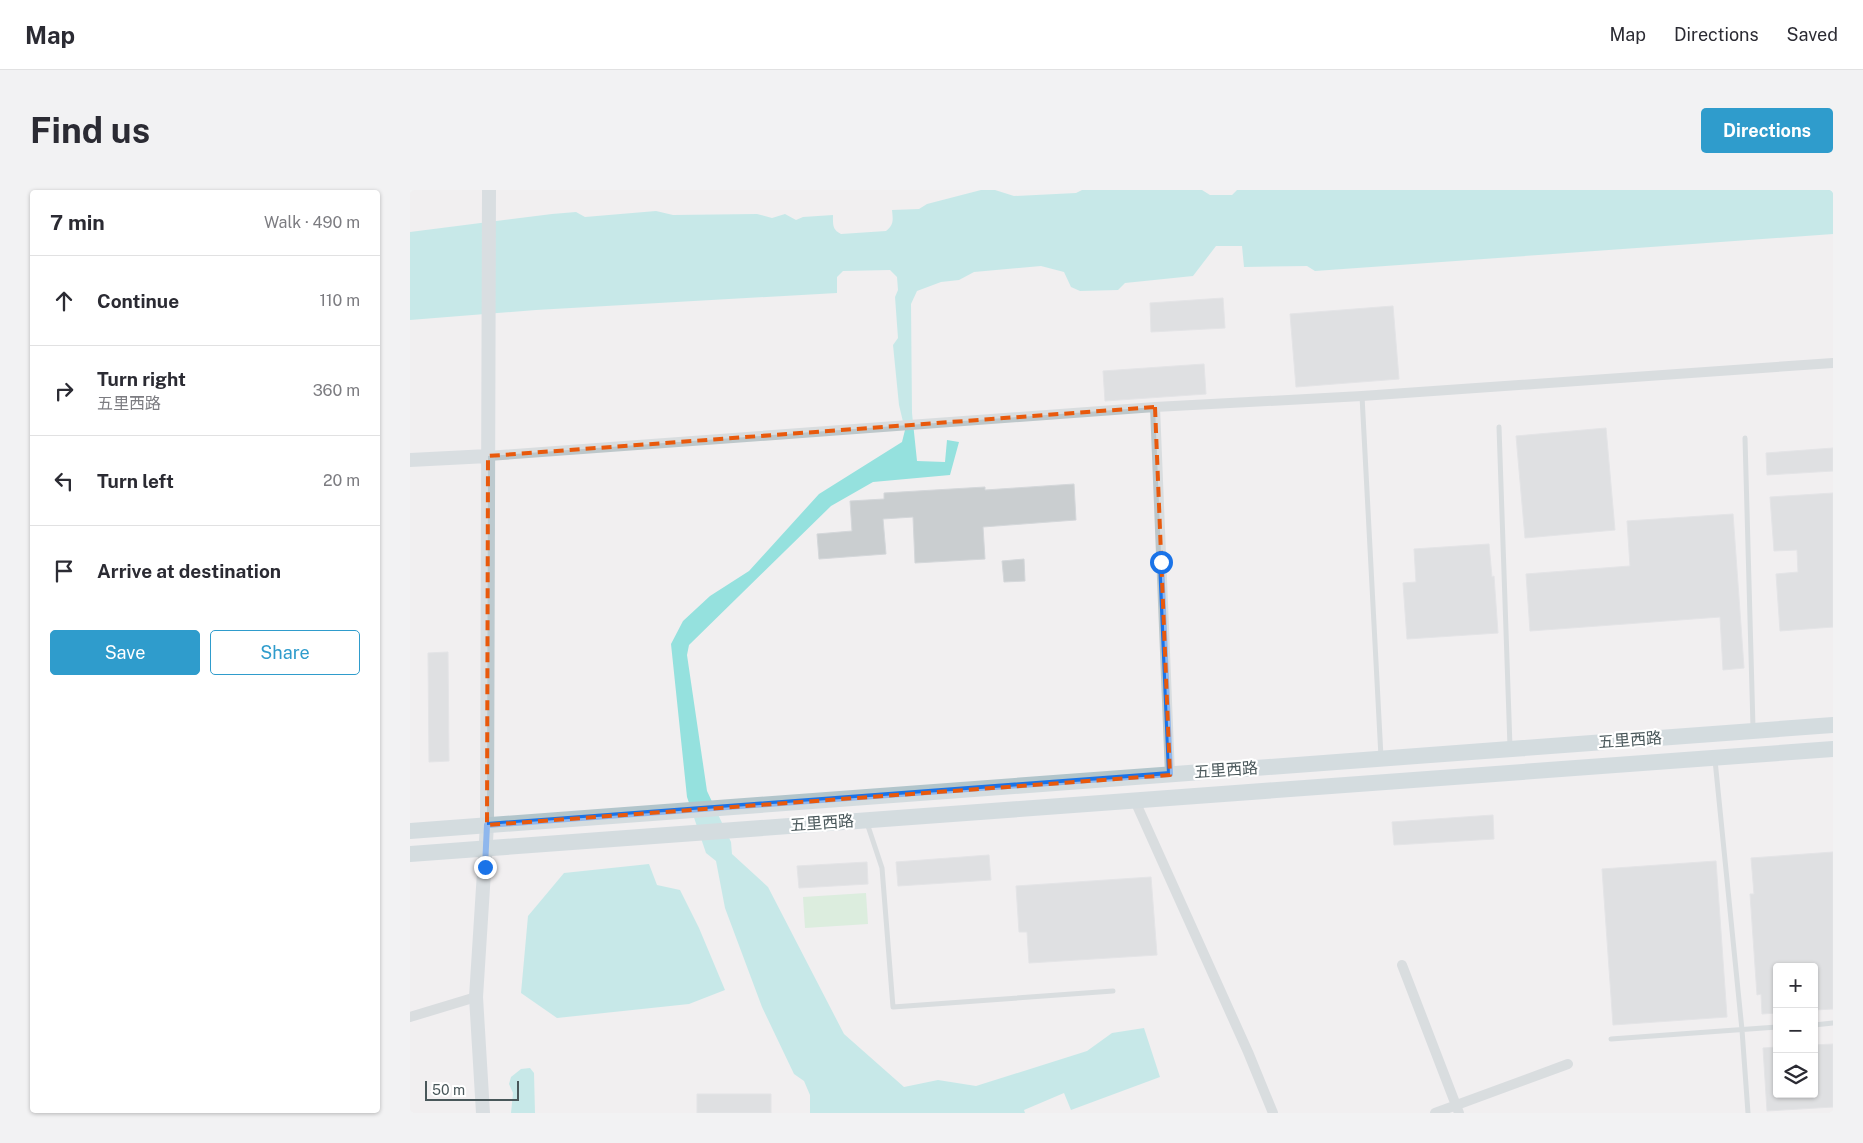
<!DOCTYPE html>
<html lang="en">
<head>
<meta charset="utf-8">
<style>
	:root { --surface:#fff; --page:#f2f2f3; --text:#2b2b33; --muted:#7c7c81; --line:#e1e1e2; --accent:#2f9ccc }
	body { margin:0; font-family:"Public Sans","Noto Sans SC",sans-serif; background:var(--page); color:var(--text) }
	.controls { position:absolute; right:15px; bottom:15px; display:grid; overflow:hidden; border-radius:5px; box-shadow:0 1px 4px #0004 }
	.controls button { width:45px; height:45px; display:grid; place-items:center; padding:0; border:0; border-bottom:1px solid var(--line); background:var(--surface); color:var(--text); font:25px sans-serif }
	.scale { position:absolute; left:15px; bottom:12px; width:94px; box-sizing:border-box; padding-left:5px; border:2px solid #49575a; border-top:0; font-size:14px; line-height:18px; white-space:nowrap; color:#49575a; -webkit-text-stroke:4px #fff; paint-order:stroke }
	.stop { position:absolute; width:15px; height:15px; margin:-11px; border:4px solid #1a73e8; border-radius:50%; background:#fff }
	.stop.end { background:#1a73e8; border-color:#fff; box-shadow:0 1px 5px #0008 }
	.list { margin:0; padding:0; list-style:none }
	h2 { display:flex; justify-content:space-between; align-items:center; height:65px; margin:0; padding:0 20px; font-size:21px }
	h2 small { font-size:16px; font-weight:400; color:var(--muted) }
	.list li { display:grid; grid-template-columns:32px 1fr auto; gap:15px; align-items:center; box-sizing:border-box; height:90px; padding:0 20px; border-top:1px solid var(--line) }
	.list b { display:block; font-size:19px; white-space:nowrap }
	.list p { margin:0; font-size:16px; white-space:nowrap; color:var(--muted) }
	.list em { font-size:16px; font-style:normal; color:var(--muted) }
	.actions { display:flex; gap:10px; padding:15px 20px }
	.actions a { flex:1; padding:11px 0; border:1px solid var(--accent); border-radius:5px; text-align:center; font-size:18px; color:var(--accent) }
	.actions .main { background:var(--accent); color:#fff }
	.icon { flex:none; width:28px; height:28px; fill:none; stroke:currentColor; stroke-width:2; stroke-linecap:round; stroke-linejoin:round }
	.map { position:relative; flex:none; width:1423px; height:923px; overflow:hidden; border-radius:5px }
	header { display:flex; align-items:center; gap:30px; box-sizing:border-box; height:70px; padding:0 25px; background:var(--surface); border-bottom:1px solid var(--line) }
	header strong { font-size:24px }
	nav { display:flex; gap:28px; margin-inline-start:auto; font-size:18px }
	.intro { display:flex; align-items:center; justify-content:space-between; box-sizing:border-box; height:120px; padding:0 30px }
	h1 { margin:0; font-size:35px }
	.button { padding:12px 22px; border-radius:5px; background:var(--accent); color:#fff; font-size:18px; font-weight:700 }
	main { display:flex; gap:30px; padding:0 30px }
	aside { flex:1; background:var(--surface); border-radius:5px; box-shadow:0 1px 4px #0004 }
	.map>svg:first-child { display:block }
	.green { fill:#c3eac8 }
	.water { fill:#95e1de }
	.building { fill:#caced0; stroke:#d4d7da }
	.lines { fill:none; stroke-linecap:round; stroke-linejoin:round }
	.lane { stroke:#bdc7ca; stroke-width:5 }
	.street { stroke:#bdc7ca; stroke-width:10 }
	.secondary { stroke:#bdcacf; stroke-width:14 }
	.primary { stroke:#b2c5cb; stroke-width:16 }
	.route { stroke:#1a73e8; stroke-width:6 }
	.marked { fill:none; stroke:#e8590c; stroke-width:4; stroke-dasharray:10 6; stroke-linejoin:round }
	.labels { text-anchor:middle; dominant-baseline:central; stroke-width:4.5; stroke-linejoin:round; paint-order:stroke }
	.street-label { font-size:16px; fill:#49575a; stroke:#fff }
</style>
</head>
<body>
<header>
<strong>Map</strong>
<nav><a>Map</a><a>Directions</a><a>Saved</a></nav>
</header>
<div class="intro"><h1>Find us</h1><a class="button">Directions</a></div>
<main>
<aside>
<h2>7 min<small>Walk · 490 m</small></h2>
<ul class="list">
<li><svg class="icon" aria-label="ahead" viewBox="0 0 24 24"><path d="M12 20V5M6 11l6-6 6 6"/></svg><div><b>Continue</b></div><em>110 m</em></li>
<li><svg class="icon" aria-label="right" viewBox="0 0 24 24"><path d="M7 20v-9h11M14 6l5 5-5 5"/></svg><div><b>Turn right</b><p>五里西路</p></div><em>360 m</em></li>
<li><svg class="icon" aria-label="left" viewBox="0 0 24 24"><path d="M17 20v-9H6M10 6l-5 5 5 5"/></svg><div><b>Turn left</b></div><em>20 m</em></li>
<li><svg class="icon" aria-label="arrive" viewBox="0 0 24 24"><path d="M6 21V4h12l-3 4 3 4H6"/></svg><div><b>Arrive at destination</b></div></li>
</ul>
<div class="actions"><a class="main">Save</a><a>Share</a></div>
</aside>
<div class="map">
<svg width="1423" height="923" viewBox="0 0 1423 923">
	<rect width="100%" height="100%" fill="#f1eff0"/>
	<path class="green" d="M456,703L458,734L395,738L393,707Z"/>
	<path class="water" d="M571,0H585L604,6L666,3L672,0H792L800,5H822L827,0H1423V44L905,81L897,76L834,77L832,56H806L783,86L715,93L708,100L670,101L661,97L654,82L631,76L564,82L549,90L531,92L507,101L501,114L502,223L507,271L535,272L537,250L549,252L540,285L463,292L421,316L279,455L277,465L297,601L321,652L322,664L358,697L434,844L494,897L528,890L566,896L677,861L702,843L734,838L750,887L661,920L654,903L614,920L615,923H400V905L394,891L384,884L352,817L315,718L306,671L296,663L277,607L261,454L273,431L300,406L339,381L409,304L492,252L495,240L489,215L483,155L488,148L485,107L488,100L487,87L480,80L433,81L427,87V103L126,120L0,130V42L142,24L166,22L175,27L246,21L263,25L347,24L362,28L375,24L386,30L393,27L423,25C423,34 422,40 431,44L476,41C484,35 483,30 482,20L509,19L517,14Z
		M239,674L247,695L270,700L289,738L315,800L279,814L147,828L111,803L118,726L154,683Z
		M120,878L124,883L125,923H101L103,903L99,894L101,887L111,879Z"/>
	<path class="building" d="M813,108L815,138L741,142L740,113Z
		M983,116L989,189L886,197L880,124Z
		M794,174L796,204L695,211L693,181Z
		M1196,238L1205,340L1115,348L1106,246Z
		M1423,258V281L1357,285L1356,263Z
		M664,294L666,330L573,337L575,369L505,373L503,327L473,329L476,364L409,369L407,344L442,341L440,311L474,309V303L575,297V300Z
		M1423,303V437L1370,441L1366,384L1388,382L1387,360L1364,361L1360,307Z
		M1323,324L1334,478L1313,480L1310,427L1120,441L1116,384L1220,376L1217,331Z
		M1079,354L1082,387L1084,386L1088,443L997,449L993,393L1006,392L1004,359Z
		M614,369L615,391L594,392L592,371Z
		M38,462L39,571L19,572L18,463Z
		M1083,625L1084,649L984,655L982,632Z
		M1423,662V819L1404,820V777H1367V823L1352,824L1351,804L1347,805L1340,704H1344L1341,668Z
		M579,665L581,690L488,696L486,672Z
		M1306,671L1317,827L1203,835L1192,679Z
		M457,672L458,694L389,698L387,676Z
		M741,687L747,765L619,773L617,742H609L606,696Z
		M1423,854V917L1357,921L1353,858L1367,857V904H1404V855Z
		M287,904H361V923H287Z"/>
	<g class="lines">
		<path class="lane" d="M952,206L971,567
			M1089,237L1100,557
			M1335,248L1343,537
			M1305,570L1332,840L1338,923
			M457,633L472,678L483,817L703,801
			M1404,835L1423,833
			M1201,849L1367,837"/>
		<path class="street" d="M745,217L760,585
			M78,266L745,217L952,206L1423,173
			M725,611L838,862L863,923
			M992,775L1049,923
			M0,827L66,807
			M1025,923L1158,874"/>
		<path class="secondary" d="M0,270L78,266
			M73,923L66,807L77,635L79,0"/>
		<path class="primary" d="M0,641L1423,535
			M0,664L1423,559"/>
	</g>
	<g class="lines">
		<path class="route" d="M75,677L77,635L760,584L751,372"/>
	</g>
	<path d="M0 0H1423V923H0ZM745,217L760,585L77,635L78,266Z" fill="#f1eff0" fill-opacity=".55" fill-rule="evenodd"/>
	<path class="marked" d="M745,217L760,585L77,635L78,266Z"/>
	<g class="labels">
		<g class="street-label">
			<text transform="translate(1220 550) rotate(-4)">五里西路</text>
			<text transform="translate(816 580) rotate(-4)">五里西路</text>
			<text transform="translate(412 633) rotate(-4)">五里西路</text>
		</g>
	</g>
</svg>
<div class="controls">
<button>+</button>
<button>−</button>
<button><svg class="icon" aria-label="layers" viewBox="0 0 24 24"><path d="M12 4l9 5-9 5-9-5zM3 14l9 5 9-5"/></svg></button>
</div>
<div class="scale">50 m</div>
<div class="stop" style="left:751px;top:372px"></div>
<div class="stop end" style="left:75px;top:677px"></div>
</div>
</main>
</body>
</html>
